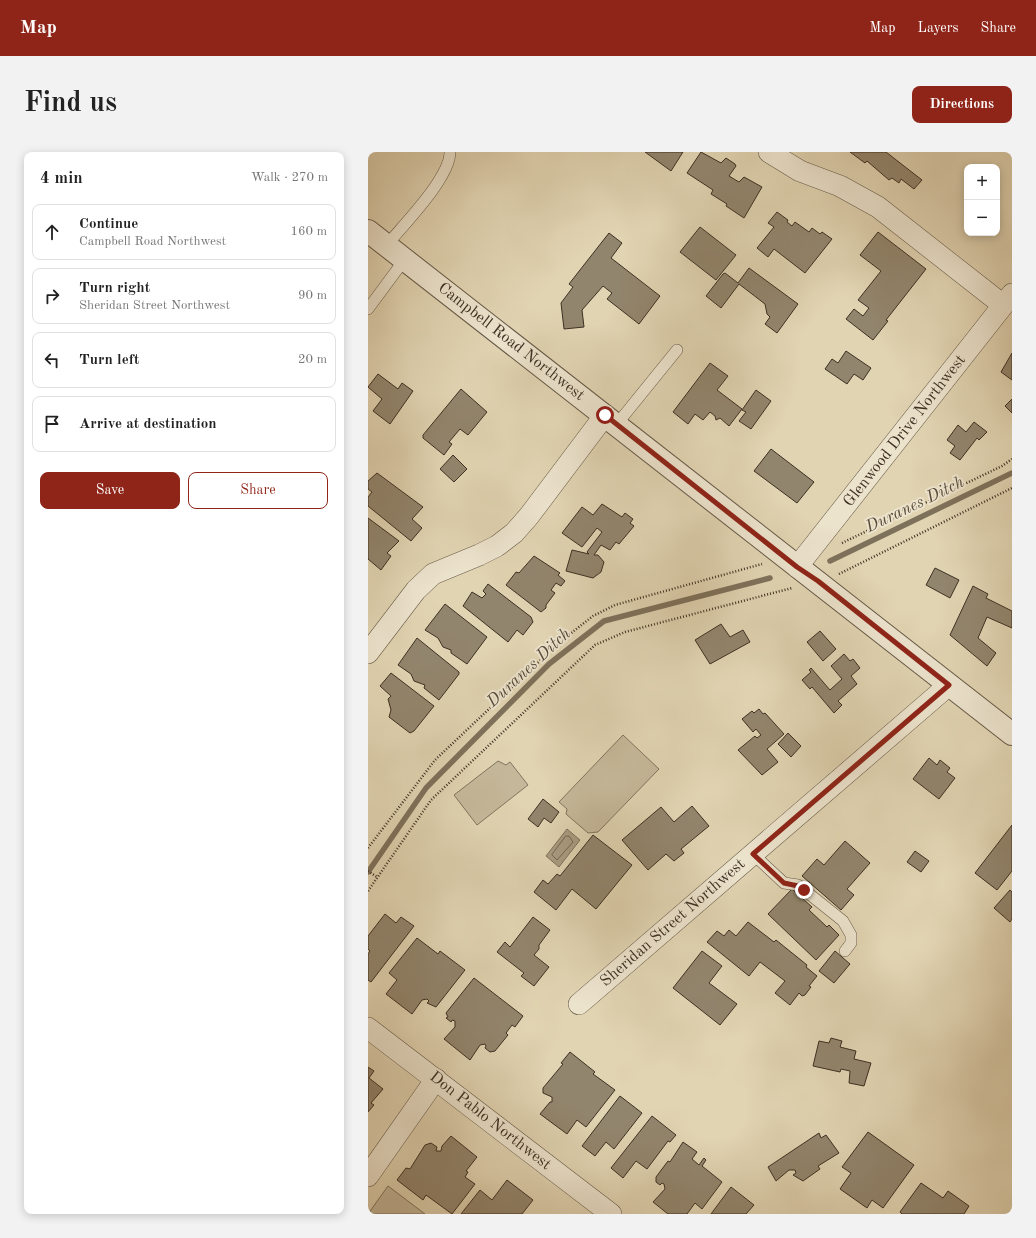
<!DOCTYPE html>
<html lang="en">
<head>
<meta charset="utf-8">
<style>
	:root { --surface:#fff; --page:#f2f2f2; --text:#222; --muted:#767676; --line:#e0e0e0; --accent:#8f2418 }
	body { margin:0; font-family:"Old Standard TT",serif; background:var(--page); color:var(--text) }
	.controls { position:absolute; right:12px; top:12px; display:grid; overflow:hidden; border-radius:8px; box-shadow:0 2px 10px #0003 }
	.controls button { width:36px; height:36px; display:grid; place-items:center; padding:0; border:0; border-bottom:1px solid var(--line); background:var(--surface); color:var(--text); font:20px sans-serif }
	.stop { position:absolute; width:12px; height:12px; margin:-9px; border:3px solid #8f2418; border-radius:50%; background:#fff }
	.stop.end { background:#8f2418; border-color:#fff; box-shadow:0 1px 4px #0008 }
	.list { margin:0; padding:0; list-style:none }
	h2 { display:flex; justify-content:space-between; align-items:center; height:52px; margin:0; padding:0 16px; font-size:17px }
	h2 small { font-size:13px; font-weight:400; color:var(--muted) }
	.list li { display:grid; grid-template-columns:26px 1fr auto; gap:12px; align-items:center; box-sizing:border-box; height:56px; margin:0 8px 8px; padding:0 8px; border:1px solid var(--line); border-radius:8px }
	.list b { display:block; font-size:15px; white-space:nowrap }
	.list p { margin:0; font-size:13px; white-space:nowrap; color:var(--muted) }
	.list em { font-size:13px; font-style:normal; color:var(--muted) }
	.actions { display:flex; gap:8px; padding:12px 16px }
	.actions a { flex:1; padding:9px 0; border:1px solid var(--accent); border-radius:8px; text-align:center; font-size:14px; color:var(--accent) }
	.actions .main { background:var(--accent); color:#fff }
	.icon { flex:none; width:22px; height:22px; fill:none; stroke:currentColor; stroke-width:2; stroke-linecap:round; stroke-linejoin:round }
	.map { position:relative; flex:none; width:644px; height:1062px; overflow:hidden; border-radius:8px }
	header { display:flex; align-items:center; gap:24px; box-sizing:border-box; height:56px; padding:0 20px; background:var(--accent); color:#fff }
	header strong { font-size:19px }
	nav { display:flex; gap:22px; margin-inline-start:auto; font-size:14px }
	.intro { display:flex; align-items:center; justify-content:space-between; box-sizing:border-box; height:96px; padding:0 24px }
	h1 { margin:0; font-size:28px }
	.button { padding:10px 18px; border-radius:8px; background:var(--accent); color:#fff; font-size:14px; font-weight:700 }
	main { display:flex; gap:24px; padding:0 24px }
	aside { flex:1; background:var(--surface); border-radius:8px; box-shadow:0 2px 10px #0003 }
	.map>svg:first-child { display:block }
	.green { fill:#c5b89a; stroke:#81745e }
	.water { fill:#a99c81; stroke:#7e715b }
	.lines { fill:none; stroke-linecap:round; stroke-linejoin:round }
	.shore { stroke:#736652; stroke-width:1 }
	.stream { stroke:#7e715b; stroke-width:5.5 }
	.building { fill:#92856d; stroke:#3d3023 }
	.service-casing { stroke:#665947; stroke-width:12 }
	.minor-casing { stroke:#665947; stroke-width:22 }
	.tertiary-casing { stroke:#665947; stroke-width:24 }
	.path { stroke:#3d3023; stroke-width:2.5; stroke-dasharray:1 2; stroke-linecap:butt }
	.service { stroke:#ece3cd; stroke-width:11 }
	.minor { stroke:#ece3cd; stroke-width:21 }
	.tertiary { stroke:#ece3cd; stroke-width:22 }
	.route { stroke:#8f2418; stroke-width:5 }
	.labels { text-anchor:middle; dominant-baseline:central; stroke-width:4; stroke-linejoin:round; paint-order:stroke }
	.street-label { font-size:16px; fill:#3d3023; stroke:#ece3cd }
	.water-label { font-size:17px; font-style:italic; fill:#584b3a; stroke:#ece3cd }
</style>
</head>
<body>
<header>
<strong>Map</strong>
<nav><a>Map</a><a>Layers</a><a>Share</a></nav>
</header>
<div class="intro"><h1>Find us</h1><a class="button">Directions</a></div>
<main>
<aside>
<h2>4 min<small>Walk · 270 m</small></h2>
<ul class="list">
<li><svg class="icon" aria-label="ahead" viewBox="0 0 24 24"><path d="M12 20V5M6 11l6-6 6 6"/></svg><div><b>Continue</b><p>Campbell Road Northwest</p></div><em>160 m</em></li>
<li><svg class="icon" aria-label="right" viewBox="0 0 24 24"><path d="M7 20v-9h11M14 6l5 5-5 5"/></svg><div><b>Turn right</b><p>Sheridan Street Northwest</p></div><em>90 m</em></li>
<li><svg class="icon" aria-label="left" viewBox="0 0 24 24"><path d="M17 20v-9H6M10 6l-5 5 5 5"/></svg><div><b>Turn left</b></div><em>20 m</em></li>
<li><svg class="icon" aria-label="arrive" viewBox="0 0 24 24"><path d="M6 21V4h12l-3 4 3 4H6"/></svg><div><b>Arrive at destination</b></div></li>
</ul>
<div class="actions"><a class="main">Save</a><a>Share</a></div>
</aside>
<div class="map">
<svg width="644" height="1062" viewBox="0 0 644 1062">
	<rect width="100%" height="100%" fill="#e1d4b2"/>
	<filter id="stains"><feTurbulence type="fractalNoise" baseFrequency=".005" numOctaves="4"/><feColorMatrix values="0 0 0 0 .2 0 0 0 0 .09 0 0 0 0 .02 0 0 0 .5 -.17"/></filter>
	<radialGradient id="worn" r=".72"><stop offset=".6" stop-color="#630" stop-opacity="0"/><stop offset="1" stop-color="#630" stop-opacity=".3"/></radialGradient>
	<path class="green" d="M255,583L291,617L230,680L220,681L198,662L199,657L191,650Z
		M130,609L138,613L142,610L160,633L109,673L86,643Z
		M20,1034L57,1062H0Z"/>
	<path class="water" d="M199,677L212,688L191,715L178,704Z"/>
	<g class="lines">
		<path class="shore" d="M198,684H201L205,690L189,708L184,703Z"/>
		<path class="stream" d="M462,409L644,321
			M0,720L58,636L181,512L236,469L402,426"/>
	</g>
	<path class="building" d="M277,0H315L303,19Z
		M333,0L353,11L358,6L367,12L368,14L361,24L371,30L376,25L394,35L376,66L358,54L359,52L343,42L345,38L319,21Z
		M482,0H518L554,28L546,37L533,27L531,31L524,26L521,28L499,9L497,11Z
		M409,60L420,68L419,70L424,74L427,70L441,80L444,76L452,82L454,80L464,87L437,121L406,97L400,105L389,96L406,75L400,71Z
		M332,75L368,103L348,128L312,100Z
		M510,80L558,117L518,168L520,169L505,188L478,167L486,157L495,164L501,156L490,148L513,119L492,103Z
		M241,81L254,91L243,106L292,144L271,172L239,147L244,141L235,134L214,158L216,175L196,177L193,151L205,135L201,132Z
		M381,116L430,152L409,181L397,172L402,165L399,162L397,152L371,132L353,156L338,144L355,122L357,121L370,131Z
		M478,199L503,216L495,228L486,222L479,232L457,217L464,207L470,211Z
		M644,201V228L633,220Z
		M342,211L360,224L349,238L374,257L361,274L352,266L348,268L347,264L342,260L335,268L327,262L320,272L305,260Z
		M10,222L30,237L34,231L45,239L22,272L5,259L14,247L0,235Z
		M93,237L119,260L100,283L92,277L81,290L84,292L76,303L55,286V283Z
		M388,238L403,249L383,277L371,269L378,260L374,258Z
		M644,247V261L637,254Z
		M606,270L619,280L611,288L609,286L592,308L582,301L587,294L579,288L590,273L598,280Z
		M403,297L446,330L429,351L386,319Z
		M85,303L99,317L86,330L72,317Z
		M9,321L55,355L44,367L54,376L43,389L0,354V345L4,340L0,337V329Z
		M234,352L254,365L257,361L265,367L262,371L266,374L251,392L248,390L242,398L233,393L226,403H230L236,410L233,420L225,426L198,419L204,398L221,402L219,400L234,380L229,376L214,395L194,381L214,355L225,363Z
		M0,366L31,389L19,401L23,404L13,418L0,407Z
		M166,404L192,421L190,423L197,429L193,434L188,431L183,438L187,441L178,453V456L173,460L138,433L148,420L151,421Z
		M567,416L591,428L582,446L558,433Z
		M120,432L163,465L165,470L155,483L149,478L140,490L95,454L104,440L114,446L118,442L115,439Z
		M605,434L620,442L618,446L644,459V476L619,465L610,486L628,501L619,514L582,483Z
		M77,452L119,485L99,512L83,501V498L75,495L70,486L57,478Z
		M353,472L362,485L375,478L382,490L342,512L327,488Z
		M452,479L468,497L455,509L439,490Z
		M49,486L91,520V522L71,548L56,536L57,533L46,529L43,522L30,513Z
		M476,502L482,509L485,507L492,516L483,524L489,532L470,549L474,553L466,561L444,535L442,537L434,528L443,520L441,518L443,516L462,538L474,527L463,514Z
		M23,521L66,554L46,579L42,581L21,565L23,558L20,547L23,544L12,534Z
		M391,557L395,562L397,561L416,582L399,597L410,610L394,623L370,598L387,584L389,586L393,583L388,577L385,580L374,567L384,559L386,561Z
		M420,581L433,594L423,605L410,592Z
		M561,606L569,613L572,608L582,616L579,620L587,626L571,647L545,627Z
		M175,647L191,660L183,671L176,666L170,675L160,667Z
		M324,654L341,674L313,697L316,701L306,709L298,702L280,718L254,688L293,655L306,670Z
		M644,673V719L629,738L607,721Z
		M225,683L264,713L228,757L204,737L188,758L166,740L175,728L180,732L189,722L192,724Z
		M477,689L502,711L479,737L486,743L473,758L434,724L449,707L456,713Z
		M547,699L561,709L553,720L539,710Z
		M424,737L444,755L441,758L459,775L461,773L471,783L448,808L400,762Z
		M642,738L644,740V767L642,770L626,756Z
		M17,762L28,771L33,765L46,774L3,830L0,828V802L2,799L0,797V784Z
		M165,765L182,778L171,793V797L166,803L181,815L166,834L153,824L156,821L129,800L137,790L142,795Z
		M380,770L406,790L408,788L439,813L438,815L449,824L441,834L443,835L437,843L434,844L431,841L422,853L407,841L417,829L392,810L381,824L339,790L349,779L356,784L361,778L368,784Z
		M49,786L70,802L72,799L97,818L68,855L59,851L61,849L59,847L54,848L44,862L18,842L29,828L21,821Z
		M334,799L354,814L341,831L369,852L352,873L305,836Z
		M467,799L482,812L466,831L451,819Z
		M106,826L155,864L147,875L144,873L138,881L140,883L127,899L122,900L117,896L118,894L117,892L112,893L102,908L76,887L87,875V869L84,868L83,870L78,866L80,865L78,861Z
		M463,886L474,889L472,895L488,899L486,907L503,911L496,934L481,931L482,919L473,917L472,920L445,914L451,889L461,891Z
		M202,900L227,920L225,922L247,938L218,975L209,968L199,982L172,962L182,950H184V945L175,941V936L195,912L193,911Z
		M0,915L6,919L1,926L15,937L3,951L6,953L0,960Z
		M252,944L274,961L246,997L238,990L227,1004L214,994Z
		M284,964L308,983L302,990L300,989L279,1017L268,1009L255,1026L243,1016Z
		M500,980L546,1013L515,1056L504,1048L499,1056L472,1037L483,1021L474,1015Z
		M451,981L453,986L458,983L471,1001L450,1014L452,1017L435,1029L425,1023L428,1021L427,1018H421L408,1029L400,1015Z
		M83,984L109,1005L98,1019L100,1020L97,1025L107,1032L84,1062L58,1043L55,1048L29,1028L38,1016L42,1017L57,993L63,991L69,995L68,999H73L74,994Z
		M315,990L329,1000L324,1007L331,1013L336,1006L338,1008L334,1014L354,1030L334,1057L327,1051L319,1062H300L285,1050L297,1037L296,1032L294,1031L292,1033L288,1030V1025L300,1009L302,1010Z
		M139,1028L165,1048L154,1062H93L112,1038L124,1048Z
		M553,1031L575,1046L580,1039L601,1054L596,1062H534L532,1060Z
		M363,1035L386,1053L378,1062H343Z"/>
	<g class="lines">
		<g class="service-casing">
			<path id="service" d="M19,93C36,72 82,26 82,0
				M0,157L37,107
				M249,272L309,198
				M385,702L416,731L430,733L475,769L483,783V791L477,799"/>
		</g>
		<g class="minor-casing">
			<path id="minor" d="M401,0L432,19L472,34L510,55L635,153
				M429,415L644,142
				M0,501L48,438L65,422L111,403L129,394L146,381L161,364L237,263
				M211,852L581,533
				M0,876L243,1062
				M0,1024L68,927"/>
		</g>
		<g class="tertiary-casing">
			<path id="tertiary" d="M0,79L644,582"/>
		</g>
		<path class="path" d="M474,391L634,314L644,307
			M471,422L644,336
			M0,696L67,608L193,489L225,464L247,453L394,412
			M0,719L9,725
			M0,739L63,648L227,493L257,480L424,436"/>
		<use href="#service" class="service"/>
		<use href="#minor" class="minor"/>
		<use href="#tertiary" class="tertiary"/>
	</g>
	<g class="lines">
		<path class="route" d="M237,263L429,415L450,429L581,533L385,702L416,731L430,734L436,738"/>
	</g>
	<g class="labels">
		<g class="street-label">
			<text transform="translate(143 190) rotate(38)">Campbell Road Northwest</text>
			<text transform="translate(537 279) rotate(-52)">Glenwood Drive Northwest</text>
			<text transform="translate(305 771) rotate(-41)">Sheridan Street Northwest</text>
			<text transform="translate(122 969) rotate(38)">Don Pablo Northwest</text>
		</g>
		<g class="water-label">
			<text transform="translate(547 353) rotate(-26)">Duranes Ditch</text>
			<text transform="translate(161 516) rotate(-43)">Duranes Ditch</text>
		</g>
	</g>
	<rect width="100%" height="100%" filter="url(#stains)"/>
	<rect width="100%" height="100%" fill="url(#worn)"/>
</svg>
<div class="controls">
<button>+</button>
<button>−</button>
</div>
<div class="stop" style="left:237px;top:263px"></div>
<div class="stop end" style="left:436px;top:738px"></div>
</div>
</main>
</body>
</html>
